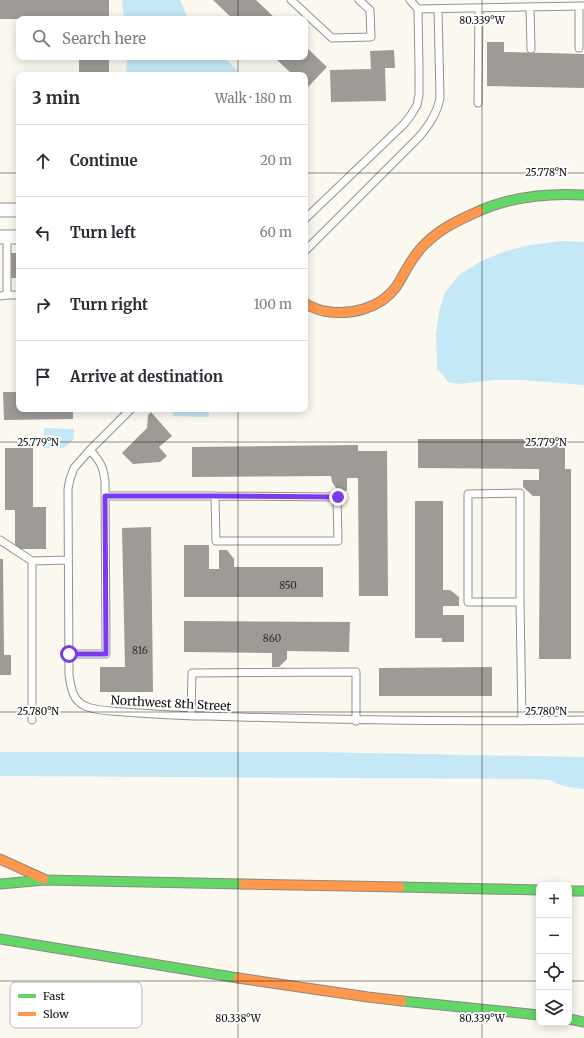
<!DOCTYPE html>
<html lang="en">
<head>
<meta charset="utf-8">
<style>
	:root { --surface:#fff; --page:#f2f2f3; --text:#2b2b33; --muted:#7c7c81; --line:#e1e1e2 }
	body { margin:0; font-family:Merriweather,serif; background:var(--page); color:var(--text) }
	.controls { position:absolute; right:12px; bottom:12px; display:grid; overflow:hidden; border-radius:8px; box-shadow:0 2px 10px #0003 }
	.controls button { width:36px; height:36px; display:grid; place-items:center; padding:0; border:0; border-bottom:1px solid var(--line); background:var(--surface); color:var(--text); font:20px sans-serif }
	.stop { position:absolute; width:12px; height:12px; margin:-9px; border:3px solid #7c3aed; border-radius:50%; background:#fff }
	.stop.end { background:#7c3aed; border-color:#fff; box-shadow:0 1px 4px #0008 }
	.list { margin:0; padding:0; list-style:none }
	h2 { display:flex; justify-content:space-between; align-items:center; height:52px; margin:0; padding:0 16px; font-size:17px }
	h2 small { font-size:13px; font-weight:400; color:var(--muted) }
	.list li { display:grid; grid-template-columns:26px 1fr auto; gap:12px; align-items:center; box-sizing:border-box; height:72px; padding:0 16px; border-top:1px solid var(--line) }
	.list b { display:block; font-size:15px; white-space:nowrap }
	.list em { font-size:13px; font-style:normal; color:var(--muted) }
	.icon { flex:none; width:22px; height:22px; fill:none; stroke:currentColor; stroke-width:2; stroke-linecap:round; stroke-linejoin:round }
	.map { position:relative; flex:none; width:584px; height:1038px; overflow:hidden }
	.search { position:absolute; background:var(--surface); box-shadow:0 2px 10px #0003; left:16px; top:16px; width:292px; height:44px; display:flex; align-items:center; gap:10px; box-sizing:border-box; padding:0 14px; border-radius:8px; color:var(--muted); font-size:15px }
	.panel { position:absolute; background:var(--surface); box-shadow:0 2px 10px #0003; left:16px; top:72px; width:292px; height:340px; border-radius:8px }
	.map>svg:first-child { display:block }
	.water { fill:#c4e8f6 }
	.building { fill:#9e9a96 }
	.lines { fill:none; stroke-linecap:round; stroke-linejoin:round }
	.lane-casing { stroke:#94928f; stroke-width:9 }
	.street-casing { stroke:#94928f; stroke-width:15 }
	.fast-casing { stroke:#8a8985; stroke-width:11 }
	.slow-casing { stroke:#8a8985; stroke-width:11 }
	.lane { stroke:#fefefd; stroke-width:7 }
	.street { stroke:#fefefd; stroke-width:13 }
	.fast { stroke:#63d668; stroke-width:9 }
	.slow { stroke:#ff974d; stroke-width:9 }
	.route { stroke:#7c3aed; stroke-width:5 }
	.ticks { fill:none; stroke:#0c0c0c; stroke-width:1; stroke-opacity:0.45 }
	.labels { text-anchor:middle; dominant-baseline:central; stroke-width:4; stroke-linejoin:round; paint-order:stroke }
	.number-label { font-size:10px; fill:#30302e }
	.street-label { font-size:12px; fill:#0c0c0c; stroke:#fff }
	.key { fill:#fff; stroke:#b6b6b6; stroke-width:1 }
	.key-label { font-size:11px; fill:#0c0c0c }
	.ticks-label { font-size:10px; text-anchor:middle; fill:#0c0c0c; stroke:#fff; stroke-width:4; stroke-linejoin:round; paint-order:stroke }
</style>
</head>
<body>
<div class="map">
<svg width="584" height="1038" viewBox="0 0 584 1038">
	<rect width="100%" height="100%" fill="#fbf8f0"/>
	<path class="water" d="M122,0H180L188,19H124Z
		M127,57H224L242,75H126Z
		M562,241L584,242V385L522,380H495L459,384L448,382L437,368L436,334L439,312L445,292L459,275L481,261L506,251L530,245Z
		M173,409H209V417L173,416Z
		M44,428L74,429V439L64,448H43Z
		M0,752H314L584,757V789L568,787L555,783L550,780L533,779L0,776Z"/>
	<path class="building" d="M0,0H109V19H0Z
		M213,0H256L276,19H233Z
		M487,42H504V52L584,54V88L487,86Z
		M305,46L327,67L307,88L305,86V75H293L274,57H305Z
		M394,50L395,68H385L386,101L331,102L330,70L371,69L370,51Z
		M79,57H109V75H79Z
		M8,253H19V278H8Z
		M3,392H19V409H73V419L4,420Z
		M151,412L172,436L159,447L167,456L160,462L133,464L122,453L147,428L148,415Z
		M418,439H565V469H571V659H539L540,496H533L523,487V480H539V469L418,468Z
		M358,445V451H387L388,596H359L358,478H347V491H338L332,482L331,476L192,477V447Z
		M5,448H33V507H46V549H15V510H5Z
		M415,501H443V590H450L459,597V606H443V615H464V642H442V638H415Z
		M151,527L153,692H100V667H125L122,528Z
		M184,545H209V569H219V550H227L234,559V567H323V597H184Z
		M0,559H3L4,655H11V675H0Z
		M184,621L350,622L349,652L287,651V659L279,667H272V653L184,652Z
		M492,667V696H379V668Z"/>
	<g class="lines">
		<g class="lane-casing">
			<path id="lane" d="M291,0L332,38L371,37L370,10L359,0
				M410,0L418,9L584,6
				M530,7L531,49
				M579,7V48
				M478,103L479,8
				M305,219L404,124L411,115L417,105L419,95V68L418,9
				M305,251L419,137C429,125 437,114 440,98L438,9
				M7,295H19
				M0,296L7,295V237
				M131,409L90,450L74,468L70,479L68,489L69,675C71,687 72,700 85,706C96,711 111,711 124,712C152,714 180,716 208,716C334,720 459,722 584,720
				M105,496H215L337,497L338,541H216L215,496
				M0,540L32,561V720
				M32,561L68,560
				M520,602H468V494L520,493V602L522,721
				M69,654H106L105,481C103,466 100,461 90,450
				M191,716L192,673L356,672V721"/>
		</g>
		<g class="street-casing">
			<path id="street" d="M0,210H19
				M0,237H19"/>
		</g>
		<g class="fast-casing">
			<path id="fast" d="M479,211C513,196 548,193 584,195
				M0,884L45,880L243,884
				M400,887L539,890
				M569,891H584
				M0,939L238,978
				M402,1001L539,1015
				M569,1019L584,1022"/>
		</g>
		<g class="slow-casing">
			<path id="slow" d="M305,303L307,305C313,307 318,310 324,311C349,316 380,309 396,287C406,272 411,257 425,244C441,228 459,220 479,211
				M0,859L44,879
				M243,884L400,887
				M238,978L368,997L402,1001"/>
		</g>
		<use href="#lane" class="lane"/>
		<use href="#street" class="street"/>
		<use href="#fast" class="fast"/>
		<use href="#slow" class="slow"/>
	</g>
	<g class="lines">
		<path class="route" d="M69,654H106L105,496H215L338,497"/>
	</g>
	<path class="ticks" d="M238,0V19M482,0V1038M238,57V75M0,173H19M305,173H584M238,409V1038M0,442H584M0,712H584M0,981H539M569,981H584"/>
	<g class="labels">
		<g class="number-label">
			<text x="288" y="585">850</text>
			<text x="272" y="638">860</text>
			<text x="140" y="650">816</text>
		</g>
		<g class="street-label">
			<text transform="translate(171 703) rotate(3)">Northwest 8th Street</text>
		</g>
	</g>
	<rect x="10" y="982" width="132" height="46" rx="6" class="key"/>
	<rect x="18" y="994" width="18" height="4" fill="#63d668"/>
	<rect x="18" y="1012" width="18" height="4" fill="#ff974d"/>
	<g class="key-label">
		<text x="43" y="1000">Fast</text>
		<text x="43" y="1018">Slow</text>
	</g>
	<g class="ticks-label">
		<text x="482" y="24">80.339°W</text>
		<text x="546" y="176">25.778°N</text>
		<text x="546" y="446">25.779°N</text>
		<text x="38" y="446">25.779°N</text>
		<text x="38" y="715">25.780°N</text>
		<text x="546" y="715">25.780°N</text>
		<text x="238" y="1022">80.338°W</text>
		<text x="482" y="1022">80.339°W</text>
	</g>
</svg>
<div class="controls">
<button>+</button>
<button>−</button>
<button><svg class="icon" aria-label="locate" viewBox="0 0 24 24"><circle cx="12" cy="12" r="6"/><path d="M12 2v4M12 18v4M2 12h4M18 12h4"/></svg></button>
<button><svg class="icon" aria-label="layers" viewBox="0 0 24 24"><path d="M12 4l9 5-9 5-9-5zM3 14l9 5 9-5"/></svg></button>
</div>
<div class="stop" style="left:69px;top:654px"></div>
<div class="stop end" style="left:338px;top:497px"></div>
<div class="search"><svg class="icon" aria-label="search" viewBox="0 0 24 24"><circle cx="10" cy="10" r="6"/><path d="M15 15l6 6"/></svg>Search here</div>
<section class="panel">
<h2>3 min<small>Walk · 180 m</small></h2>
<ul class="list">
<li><svg class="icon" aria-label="ahead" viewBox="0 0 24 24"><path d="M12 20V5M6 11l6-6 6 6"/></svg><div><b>Continue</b></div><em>20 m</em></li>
<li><svg class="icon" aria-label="left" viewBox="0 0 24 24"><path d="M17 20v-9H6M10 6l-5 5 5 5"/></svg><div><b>Turn left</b></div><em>60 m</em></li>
<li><svg class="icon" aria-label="right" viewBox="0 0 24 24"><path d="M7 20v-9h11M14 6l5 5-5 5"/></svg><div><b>Turn right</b></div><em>100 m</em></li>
<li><svg class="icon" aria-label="arrive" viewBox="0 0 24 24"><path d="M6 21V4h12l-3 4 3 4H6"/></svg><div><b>Arrive at destination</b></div></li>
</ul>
</section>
</div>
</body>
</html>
